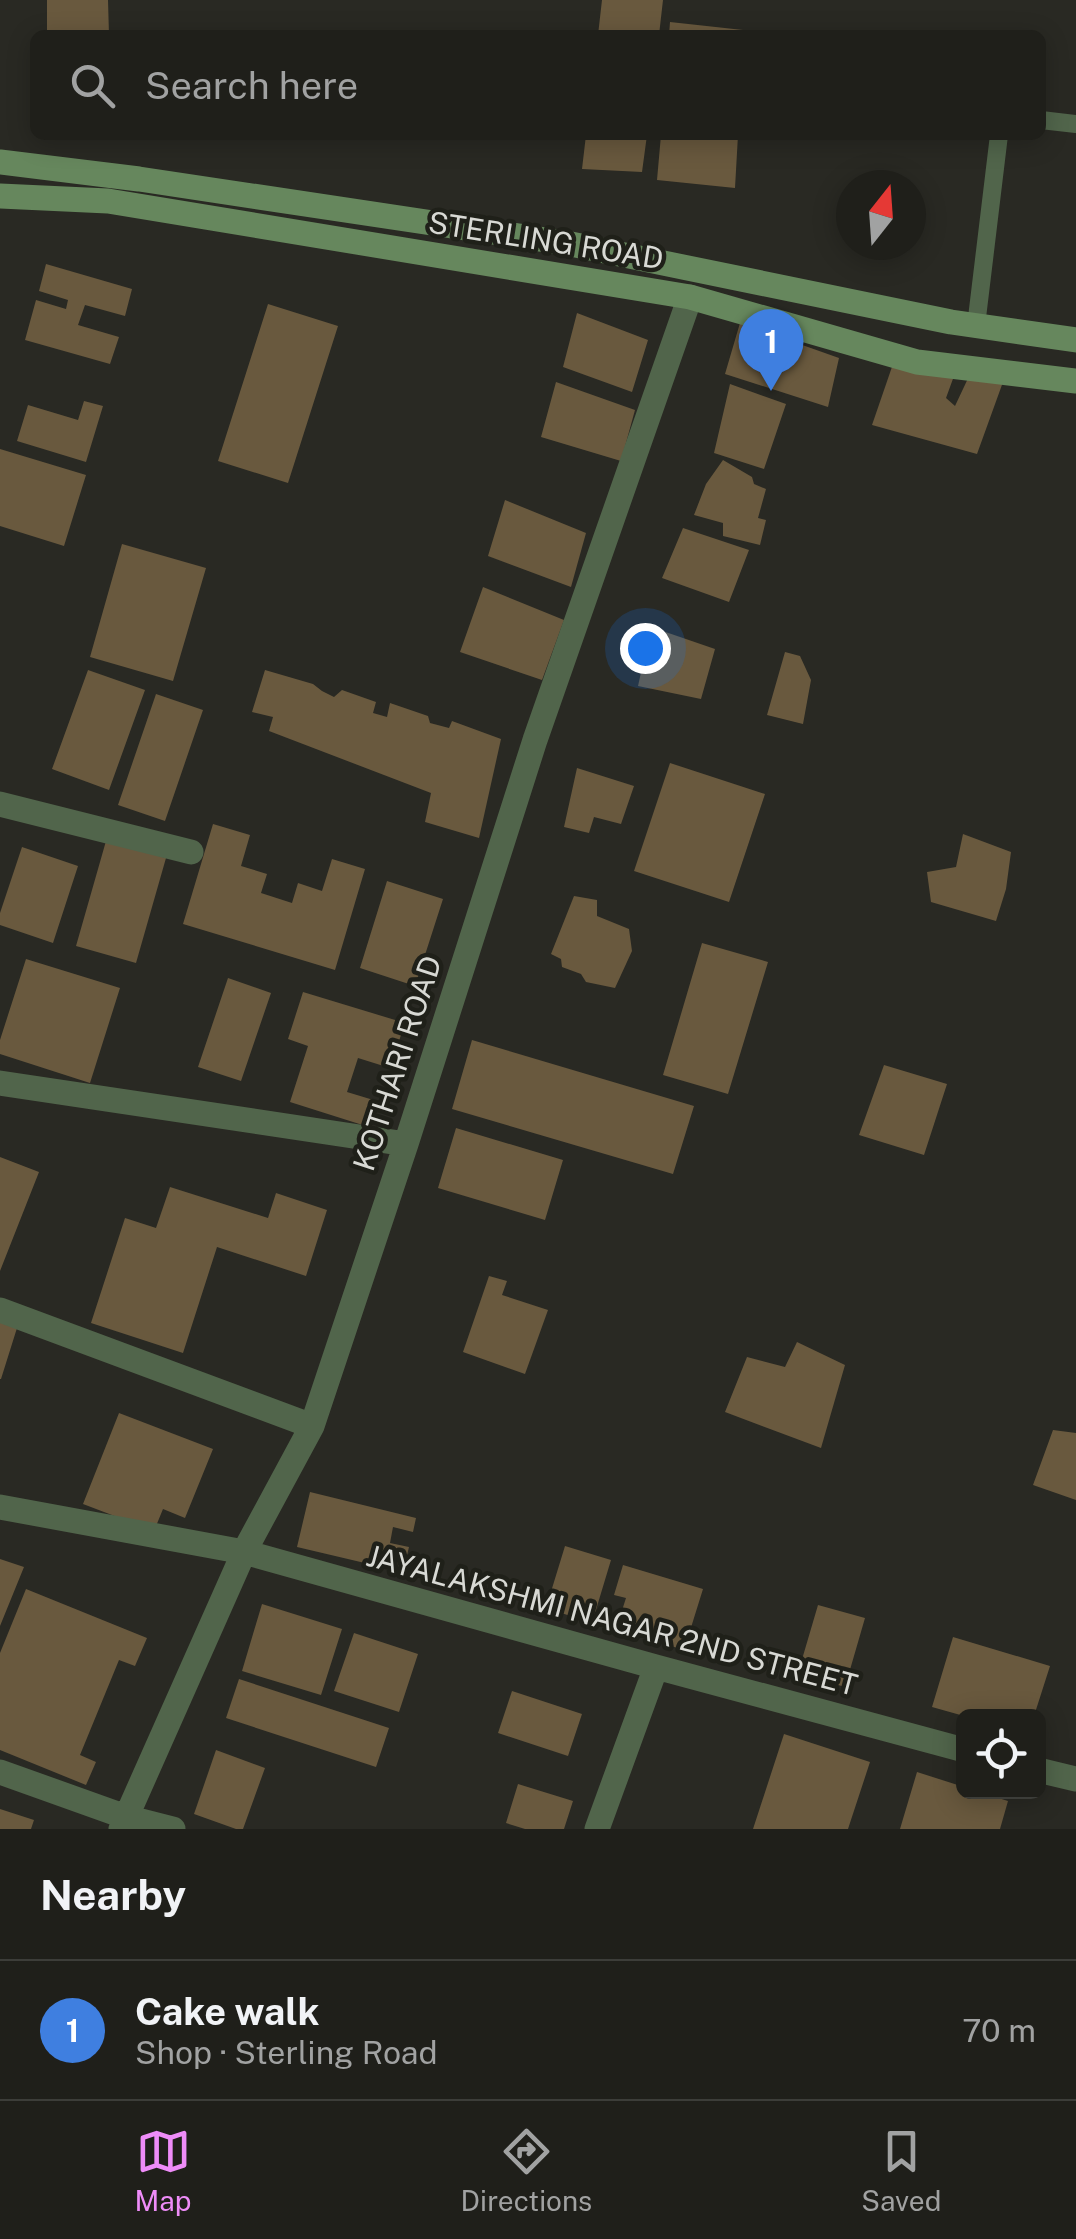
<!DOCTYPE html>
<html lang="en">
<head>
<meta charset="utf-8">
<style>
	:root { --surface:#1f1f1a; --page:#2c2c27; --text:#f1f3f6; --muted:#a1a2a2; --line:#3c3d39; --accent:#ee8cf8 }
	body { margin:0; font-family:"Public Sans",sans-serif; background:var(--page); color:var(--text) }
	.controls { position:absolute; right:30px; bottom:30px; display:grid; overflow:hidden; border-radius:15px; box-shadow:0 5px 25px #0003 }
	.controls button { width:90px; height:90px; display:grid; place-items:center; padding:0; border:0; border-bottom:2px solid var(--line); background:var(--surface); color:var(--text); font:50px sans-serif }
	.compass { position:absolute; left:836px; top:170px; width:90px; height:90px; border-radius:50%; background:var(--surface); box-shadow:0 5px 25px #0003; rotate:17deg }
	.you { position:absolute; left:645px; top:648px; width:35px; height:35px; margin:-25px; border:8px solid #fff; border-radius:50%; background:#1a73e8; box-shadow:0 0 0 15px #1a73e833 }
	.badge { display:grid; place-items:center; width:65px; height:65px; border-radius:50%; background:var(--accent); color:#fff; font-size:32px; font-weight:700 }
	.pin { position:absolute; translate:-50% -82px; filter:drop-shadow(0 2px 5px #0008) }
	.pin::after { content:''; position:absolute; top:52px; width:35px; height:30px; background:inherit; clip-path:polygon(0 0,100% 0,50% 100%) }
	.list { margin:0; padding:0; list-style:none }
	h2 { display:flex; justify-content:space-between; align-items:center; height:130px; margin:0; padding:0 40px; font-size:42px }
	h2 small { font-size:32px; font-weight:400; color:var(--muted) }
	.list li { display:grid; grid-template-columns:65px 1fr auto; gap:30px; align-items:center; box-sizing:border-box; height:140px; padding:0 40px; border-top:2px solid var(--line) }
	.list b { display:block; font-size:38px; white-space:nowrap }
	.list p { margin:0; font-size:32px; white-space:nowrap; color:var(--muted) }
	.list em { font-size:32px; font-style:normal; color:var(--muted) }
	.icon { flex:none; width:55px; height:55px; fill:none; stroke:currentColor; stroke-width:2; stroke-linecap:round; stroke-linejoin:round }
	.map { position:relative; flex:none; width:1076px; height:1829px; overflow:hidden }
	.search { position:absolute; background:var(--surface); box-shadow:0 5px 25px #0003; left:30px; right:30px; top:30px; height:110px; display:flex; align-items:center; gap:25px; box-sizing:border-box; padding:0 35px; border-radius:15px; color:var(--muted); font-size:38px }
	.sheet { height:270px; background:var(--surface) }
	nav { display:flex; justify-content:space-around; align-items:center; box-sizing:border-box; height:140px; border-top:2px solid var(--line); background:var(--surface); font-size:28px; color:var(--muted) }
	nav a { display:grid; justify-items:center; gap:5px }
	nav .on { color:var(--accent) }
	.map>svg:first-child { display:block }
	.building { fill:#69593e }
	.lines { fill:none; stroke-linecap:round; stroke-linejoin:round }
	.service { stroke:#51654b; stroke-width:18 }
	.minor { stroke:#51654b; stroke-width:25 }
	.secondary { stroke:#66875d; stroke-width:25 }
	.labels { text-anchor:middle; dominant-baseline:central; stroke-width:9; stroke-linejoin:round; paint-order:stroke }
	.street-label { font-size:30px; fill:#d8d9d4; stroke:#1f2019 }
</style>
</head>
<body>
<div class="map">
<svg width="1076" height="1829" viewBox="0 0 1076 1829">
	<rect width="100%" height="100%" fill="#292923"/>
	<path class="building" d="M47,0H108L109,35H47Z
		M602,0H663L659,35H598Z
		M670,22L743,30L742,35H669Z
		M586,135H647L642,172L582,169Z
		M661,135H738L735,188L657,180Z
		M46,264L132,289L125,316L85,305L78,325L119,337L110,364L25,340L36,300L66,309L68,300L39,291Z
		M268,304L338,326L288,483L218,461Z
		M577,313L648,340L632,392L563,367Z
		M740,323L839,358L828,407L725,374Z
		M894,361L954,376L946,398L955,406L971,372L1003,382L977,454L872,425Z
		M556,382L635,410L621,461L541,437Z
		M730,384L786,404L764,469L714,453Z
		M84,401L103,406L86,462L17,441L28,405L78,420Z
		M0,449L86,475L64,546L0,526Z
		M723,460L752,477L754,484L766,489L758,518L766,520L760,545L723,536V523L694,515L706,484Z
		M505,500L586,533L571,587L488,556Z
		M683,528L749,550L729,602L662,578Z
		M122,544L206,568L173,681L90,657Z
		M483,587L564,620L542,680L460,652Z
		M651,627L715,649L701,699L638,686Z
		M785,652L800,656L811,680L803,724L767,715Z
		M88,670L145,690L109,790L52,769Z
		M265,670L313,684L322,691L334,697L342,690L376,702L373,713L387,717L390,703L428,716L430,723L449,728L452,721L501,739L479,838L425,822L431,793L269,731L273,717L252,712Z
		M156,694L203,710L165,821L118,805Z
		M670,763L765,794L729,902L634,871Z
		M577,768L634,786L621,824L594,817L589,833L564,827Z
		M213,824L250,835L241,866L267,874L261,893L292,903L298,883L322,891L332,859L365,869L335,970L183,924Z
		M963,834L1011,852L1006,889L996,921L931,902L927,872L956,867Z
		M106,841L166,858L136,963L76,946Z
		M22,847L78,866L53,943L0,925V913Z
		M387,881L443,899L415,986L360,968Z
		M574,896L597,900V916L629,929L632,951L615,988L586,982L581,974L562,967L561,959L551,954Z
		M702,943L768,962L728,1094L663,1075Z
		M26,959L120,988L90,1083L0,1054V1040Z
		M228,978L271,993L241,1081L198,1067Z
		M303,992L405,1023L390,1068L358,1058L347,1092L380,1102L372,1128L290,1102L308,1046L288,1039Z
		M472,1040L694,1106L673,1174L452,1109Z
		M884,1065L947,1084L924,1155L859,1135Z
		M456,1128L563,1160L545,1220L438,1188Z
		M0,1157L39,1172L0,1271Z
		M170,1187L268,1218L276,1193L327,1210L306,1276L217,1247L183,1353L91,1323L125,1218L156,1228Z
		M489,1276L507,1281L502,1295L548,1310L525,1374L463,1352Z
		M0,1322L17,1328L1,1379H0Z
		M797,1342L845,1365L821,1448L725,1412L747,1357L785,1367Z
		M119,1413L213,1449L185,1518L163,1509L154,1531L83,1504Z
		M1053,1430L1076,1433V1500L1033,1485Z
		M310,1492L416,1518L413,1532L393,1527L390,1543L409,1547L403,1572L297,1547Z
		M565,1546L611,1560L592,1623L546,1608Z
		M0,1559L24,1567L0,1626Z
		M623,1565L703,1589L684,1650L616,1629L626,1598L614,1595Z
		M26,1589L147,1638L135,1666L119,1660L80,1755L96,1762L86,1785L0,1750V1653Z
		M262,1604L342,1629L321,1695L242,1671Z
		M818,1605L865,1618L845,1687L798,1673Z
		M354,1633L418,1654L399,1712L334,1691Z
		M953,1637L1050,1666L1034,1716H964L932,1707Z
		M239,1679L389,1728L376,1767L226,1718Z
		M512,1691L582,1714L568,1756L498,1733Z
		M784,1734L870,1762L848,1829H753Z
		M216,1750L265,1768L243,1829H236L194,1814Z
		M917,1772L964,1787V1792H979L1008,1801L1000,1829H900Z
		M518,1784L573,1801L564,1829H525L506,1823Z
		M0,1809L34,1820L31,1829H0Z"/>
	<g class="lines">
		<path class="service" d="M1041,120L1076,124
			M976,326L999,135"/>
		<path class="minor" d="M0,804L191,852
			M0,1083L406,1144
			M0,1310L312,1426
			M0,1507L244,1552L656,1667L964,1750
			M1038,1770L1076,1779
			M0,1772L126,1817L173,1829
			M121,1829L244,1552L312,1426L406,1144L535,740L690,297
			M597,1829L656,1667"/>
		<path class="secondary" d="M0,162L139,179L566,243L951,322L1076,340
			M0,196L108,201L690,297L917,362L1076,381"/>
	</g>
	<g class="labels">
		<g class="street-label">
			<text transform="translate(546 240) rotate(9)">STERLING ROAD</text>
			<text transform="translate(397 1063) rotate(-72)">KOTHARI ROAD</text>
			<text transform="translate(612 1620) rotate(15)">JAYALAKSHMI NAGAR 2ND STREET</text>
		</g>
	</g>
</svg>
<div class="controls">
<button><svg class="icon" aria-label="locate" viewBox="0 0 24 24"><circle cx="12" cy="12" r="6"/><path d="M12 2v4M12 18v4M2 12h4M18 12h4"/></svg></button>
</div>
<svg class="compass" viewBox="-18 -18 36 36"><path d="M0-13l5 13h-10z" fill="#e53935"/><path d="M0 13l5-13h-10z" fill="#a1a2a2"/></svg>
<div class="you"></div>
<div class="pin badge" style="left:771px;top:391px;background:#3f7fe0">1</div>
<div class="search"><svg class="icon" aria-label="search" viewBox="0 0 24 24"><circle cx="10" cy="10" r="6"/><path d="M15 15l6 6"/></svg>Search here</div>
</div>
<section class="sheet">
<h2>Nearby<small></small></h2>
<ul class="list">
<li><span class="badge" style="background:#3f7fe0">1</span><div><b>Cake walk</b><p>Shop · Sterling Road</p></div><em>70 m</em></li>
</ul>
</section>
<nav>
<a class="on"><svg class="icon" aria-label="map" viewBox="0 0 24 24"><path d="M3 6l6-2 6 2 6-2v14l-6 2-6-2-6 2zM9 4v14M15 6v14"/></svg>Map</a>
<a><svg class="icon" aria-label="directions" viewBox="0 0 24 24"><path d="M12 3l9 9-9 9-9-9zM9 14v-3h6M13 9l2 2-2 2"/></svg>Directions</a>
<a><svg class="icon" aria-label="saved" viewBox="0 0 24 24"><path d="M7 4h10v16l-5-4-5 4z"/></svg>Saved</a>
</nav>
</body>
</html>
